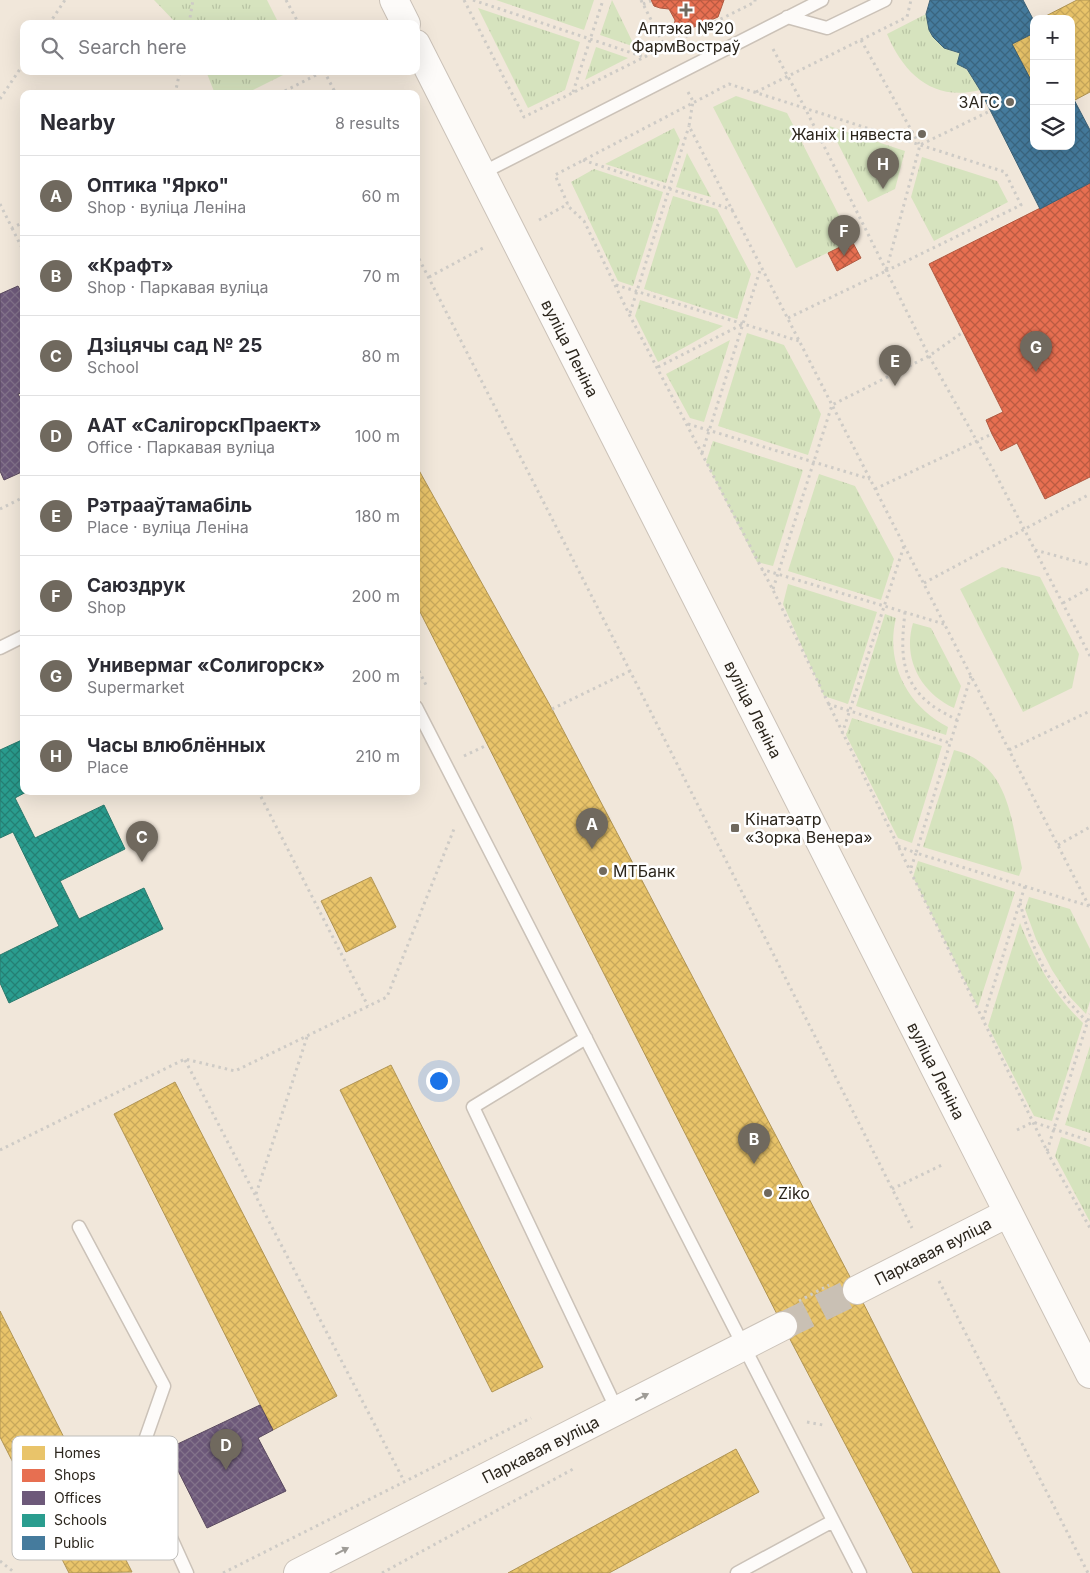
<!DOCTYPE html>
<html lang="en">
<head>
<meta charset="utf-8">
<style>
	:root { --surface:#fff; --page:#f2f2f3; --text:#2b2b33; --muted:#7c7c81; --line:#e1e1e2; --accent:#70695e }
	body { margin:0; font-family:Inter,sans-serif; background:var(--page); color:var(--text) }
	.controls { position:absolute; right:15px; top:15px; display:grid; overflow:hidden; border-radius:10px; box-shadow:0 5px 20px #0002 }
	.controls button { width:45px; height:45px; display:grid; place-items:center; padding:0; border:0; border-bottom:1px solid var(--line); background:var(--surface); color:var(--text); font:25px sans-serif }
	.you { position:absolute; left:438px; top:1080px; width:18px; height:18px; margin:-12px; border:4px solid #fff; border-radius:50%; background:#1a73e8; box-shadow:0 0 0 8px #1a73e833 }
	.badge { display:grid; place-items:center; width:32px; height:32px; border-radius:50%; background:var(--accent); color:#fff; font-size:16px; font-weight:700 }
	.pin { position:absolute; translate:-50% -41px; filter:drop-shadow(0 1px 2px #0008) }
	.pin::after { content:''; position:absolute; top:26px; width:18px; height:15px; background:inherit; clip-path:polygon(0 0,100% 0,50% 100%) }
	.list { margin:0; padding:0; list-style:none }
	h2 { display:flex; justify-content:space-between; align-items:center; height:65px; margin:0; padding:0 20px; font-size:21px }
	h2 small { font-size:16px; font-weight:400; color:var(--muted) }
	.list li { display:grid; grid-template-columns:32px 1fr auto; gap:15px; align-items:center; box-sizing:border-box; height:80px; padding:0 20px; border-top:1px solid var(--line) }
	.list b { display:block; font-size:19px; white-space:nowrap }
	.list p { margin:0; font-size:16px; white-space:nowrap; color:var(--muted) }
	.list em { font-size:16px; font-style:normal; color:var(--muted) }
	.icon { flex:none; width:28px; height:28px; fill:none; stroke:currentColor; stroke-width:2; stroke-linecap:round; stroke-linejoin:round }
	.map { position:relative; flex:none; width:1090px; height:1573px; overflow:hidden }
	.search { position:absolute; background:var(--surface); box-shadow:0 5px 20px #0002; left:20px; top:20px; width:400px; height:55px; display:flex; align-items:center; gap:12px; box-sizing:border-box; padding:0 18px; border-radius:10px; color:var(--muted); font-size:19px }
	.panel { position:absolute; background:var(--surface); box-shadow:0 5px 20px #0002; left:20px; top:90px; width:400px; height:705px; border-radius:10px }
	.map>svg:first-child { display:block }
	.grass { fill:url(#grass-tufts) }
	.homes { fill:url(#homes-cross-hatch); stroke:#b09453 }
	.shops { fill:url(#shops-cross-hatch); stroke:#af5941 }
	.offices { fill:url(#offices-cross-hatch); stroke:#59495e }
	.schools { fill:url(#schools-cross-hatch); stroke:#2a796c }
	.public { fill:url(#public-cross-hatch); stroke:#3d6176 }
	.lines { fill:none; stroke-linecap:round; stroke-linejoin:round }
	.tertiary-tunnel { stroke:#c9c0b4; stroke-width:28; stroke-dasharray:28 14; stroke-linecap:butt }
	.service-casing { stroke:#cbc2b8; stroke-width:15 }
	.tertiary-casing { stroke:#cbc2b8; stroke-width:30 }
	.secondary-casing { stroke:#cbc2b8; stroke-width:30 }
	.path { stroke:#cecbc6; stroke-width:3; stroke-dasharray:2.5 4; stroke-linecap:butt }
	.service { stroke:#fdfbf9; stroke-width:12 }
	.tertiary { stroke:#fdfbf9; stroke-width:28 }
	.secondary { stroke:#fdfbf9; stroke-width:28 }
	.oneway { fill:#9e9b96 }
	.poi-dot { fill:#70695e; stroke:#fff; stroke-width:2 }
	.labels { text-anchor:middle; dominant-baseline:central; stroke-width:5; stroke-linejoin:round; paint-order:stroke }
	.poi-label { font-size:16px; fill:#2b251c; stroke:#fff; text-anchor:start }
	.street-label { font-size:16px; fill:#2b251c; stroke:#fff }
	.key { fill:#fff; stroke:#bfbebb; stroke-width:1 }
	.key-label { font-size:14px; fill:#2b251c }
</style>
</head>
<body>
<div class="map">
<svg width="1090" height="1573" viewBox="0 0 1090 1573">
	<defs>
		<pattern id="grass-tufts" width="24" height="20" patternUnits="userSpaceOnUse" patternTransform="scale(1.25)"><rect width="24" height="20" fill="#d6e3be"/><path d="M3 7l-1-3M5 7V3M7 7l1-3M15 17l-1-3M17 17v-4M19 17l1-3" fill="none" stroke="#b8c3a3"/></pattern>
		<pattern id="homes-cross-hatch" width="8" height="8" patternUnits="userSpaceOnUse" patternTransform="scale(1.25)"><rect width="8" height="8" fill="#e9c46a"/><path d="M0 0l8 8M0 8l8-8" fill="none" stroke="#c8a85b"/></pattern>
		<pattern id="shops-cross-hatch" width="8" height="8" patternUnits="userSpaceOnUse" patternTransform="scale(1.25)"><rect width="8" height="8" fill="#e76f51"/><path d="M0 0l8 8M0 8l8-8" fill="none" stroke="#bb5b42"/></pattern>
		<pattern id="offices-cross-hatch" width="8" height="8" patternUnits="userSpaceOnUse" patternTransform="scale(1.25)"><rect width="8" height="8" fill="#6d597a"/><path d="M0 0l8 8M0 8l8-8" fill="none" stroke="#82728a"/></pattern>
		<pattern id="schools-cross-hatch" width="8" height="8" patternUnits="userSpaceOnUse" patternTransform="scale(1.25)"><rect width="8" height="8" fill="#2a9d8f"/><path d="M0 0l8 8M0 8l8-8" fill="none" stroke="#248074"/></pattern>
		<pattern id="public-cross-hatch" width="8" height="8" patternUnits="userSpaceOnUse" patternTransform="scale(1.25)"><rect width="8" height="8" fill="#457b9d"/><path d="M0 0l8 8M0 8l8-8" fill="none" stroke="#3a657f"/></pattern>
	</defs>
	<rect width="100%" height="100%" fill="#f1e7da"/>
	<path class="grass" d="M154,0H267L279,24H177Z
		M496,0H594L584,30Z
		M612,0L635,47L600,35Z
		M478,8L580,42L565,90L528,108Z
		M926,14C929,35 938,49 960,53L961,65L970,73L980,90C933,102 904,74 887,34Z
		M596,47L628,58L585,80Z
		M206,71H291L245,94H215Z
		M736,96L787,113L852,241L796,268L713,107Z
		M829,126L905,151L895,189L868,202Z
		M674,128L680,140L666,183L605,164Z
		M687,153L711,197L676,187Z
		M922,157L997,181L1008,202L934,241L911,197Z
		M594,169L663,192L633,286L618,281L571,182Z
		M673,196L717,209L751,274L737,319L644,289Z
		M640,300L723,326L658,362L635,316Z
		M747,333L784,345L821,414L808,455L718,426Z
		M730,340L704,422L690,418L666,374Z
		M713,441L803,470L773,566L757,562L706,462Z
		M819,474L855,486L894,559L881,600L788,571Z
		M1002,567L1040,577L1079,654L1072,688L1023,712L960,589Z
		M788,584L877,612L848,704L824,696L783,604Z
		M885,614L896,618C885,663 907,706 948,727L946,735L856,706Z
		M913,623L931,628L961,686L954,708C922,693 902,660 913,623Z
		M852,718L942,746L912,843L898,838L846,735Z
		M954,750C1010,764 1011,821 1022,868L1019,876L923,847Z
		M918,861L1015,892L978,1007L913,877Z
		M1029,897L1070,909L1090,949V1001L1086,1014L1069,996L1052,970L1036,939L1025,909Z
		M1020,923C1037,964 1051,991 1083,1023L1052,1121L1034,1116L988,1026Z
		M1090,1046V1133L1065,1125Z
		M1061,1137L1090,1147V1222L1055,1156Z"/>
	<path class="homes" d="M1077,0H1090V92L1075,100L1071,93V19H1040Z
		M1034,33V86L1012,44Z
		M416,465L552,709L849,1275L1000,1573H913L783,1326L416,604Z
		M371,877L396,927L346,952L321,901Z
		M391,1065L543,1367L492,1392L340,1090Z
		M175,1082L337,1396L273,1430L114,1114Z
		M0,1311L132,1572L69,1573L0,1437Z
		M736,1449L759,1492L609,1573H508Z"/>
	<path class="shops" d="M651,0H724L718,17L687,30L678,36L674,28L675,20L669,9L660,8L654,6Z
		M1090,183V477L1045,499L1017,443L1001,451L992,434L986,420L1003,412L929,264Z
		M852,241L861,258L837,271L828,253Z"/>
	<path class="offices" d="M18,286L24,297V392L18,394L24,405V471L4,480L0,471V294Z
		M260,1405L273,1430L258,1438L286,1491L207,1528L167,1449Z"/>
	<path class="schools" d="M24,739V791H28L15,798L35,838L104,805L125,849L60,881L79,919L144,888L163,929L9,1003L0,983V955L59,926L13,832L0,838V750Z"/>
	<path class="public" d="M930,0H1023L1034,21V33L1012,44L1034,86V146H1071V94L1090,130V183L1040,209L980,90L967,69L957,64L960,53L944,48L933,37L929,30L926,14Z"/>
	<g class="lines">
		<path class="tertiary-tunnel" d="M783,1326L857,1290"/>
		<g class="service-casing">
			<path id="service" d="M787,17L827,28L885,0
				M482,173L822,0
				M0,648L24,636
				M416,707L860,1573
				M586,1038L473,1107L617,1410
				M79,1227L164,1386L137,1463L187,1573
				M737,1573L833,1521"/>
		</g>
		<g class="tertiary-casing">
			<g id="tertiary">
				<path id="s1" d="M857,1290L1008,1213"/>
				<path id="s2" d="M298,1573L783,1326"/>
			</g>
		</g>
		<g class="secondary-casing">
			<g id="secondary">
				<path d="M394,0L406,24"/>
				<path id="s3" d="M416,44L1090,1374"/>
			</g>
		</g>
		<path class="path" d="M286,0L299,24
			M464,0L524,117L755,2V0
			M473,0L644,57
			M641,0L668,53
			M643,4L651,1
			M49,24L65,0
			M189,24L193,0
			M861,40L919,144
			M773,49L805,108L929,356L996,475L1090,656
			M324,71L336,94
			M573,92L603,0
			M688,92L693,101L689,126L1090,908
			M756,92L907,17L911,0
			M175,94L180,71
			M279,94L324,71
			M0,99L24,63
			M583,160L733,210
			M0,204L12,228L24,222
			M539,220L568,204
			M12,228L24,252
			M416,253L630,671L912,1228
			M886,271L1021,205L1005,172L729,84L555,175L569,207L584,221L629,314L773,590L1050,1157L1090,1228
			M429,277L483,248
			M616,285L799,341
			M630,313L689,126
			M788,318L886,271L920,145L990,111
			M658,367L743,324
			M688,424L870,479
			M702,453L761,267
			M875,489L992,434
			M0,509L24,497
			M1035,550L1090,565
			M761,569L944,624
			M924,583L1090,494
			M773,589L832,405L929,356L963,332
			M1063,603L1090,588
			M905,612C901,649 899,679 930,704C938,710 948,715 957,720
			M416,665L427,687
			M971,676L916,853L1089,906
			M828,704L950,743
			M552,709L630,671
			M842,734L904,546
			M1009,750L1090,711
			M464,756L487,745
			M258,791L368,1006
			M1058,845L1090,827
			M898,846L916,853L910,871
			M1020,903C1027,929 1036,957 1051,980C1061,995 1075,1008 1087,1022
			M983,1019L1025,886
			M185,1060L404,1481
			M1017,1130L1033,1122L1090,1141
			M0,1150L185,1059L235,1071L387,997L454,829
			M1047,1151L1090,1014
			M892,1189L944,1164
			M256,1194L307,1037
			M939,1281L1088,1573
			M799,1301L829,1285
			M807,1422L823,1425
			M0,1561L15,1573
			M223,1573L531,1418
			M382,1573L575,1468"/>
		<use href="#service" class="service"/>
		<use href="#tertiary" class="tertiary"/>
		<use href="#secondary" class="secondary"/>
	</g>
	<defs><path id="oneway-solid" d="M-6-.8H1V-3.2L6.5 0L1 3.2V.8H-6Z" transform="scale(1.25)"/></defs>
	<g class="oneway">
		<use href="#oneway-solid" transform="translate(642 1397) rotate(-27)"/>
		<use href="#oneway-solid" transform="translate(342 1551) rotate(-27)"/>
	</g>
	<g class="poi-dot">
		<path d="M683.5 2.5h5v5h5v5h-5v5h-5v-5h-5v-5h5z"/>
		<circle cx="1010" cy="102" r="5"/>
		<circle cx="922" cy="134" r="5"/>
		<rect x="730" y="823" width="10" height="10" rx="2.5"/>
		<circle cx="603" cy="871" r="5"/>
		<circle cx="768" cy="1193" r="5"/>
	</g>
	<g class="labels">
		<g class="poi-label">
			<text x="686" y="28" text-anchor="middle">Аптэка №20<tspan x="686" dy="18">ФармВостраў</tspan></text>
			<text x="1000" y="102" text-anchor="end">ЗАГС</text>
			<text x="912" y="134" text-anchor="end">Жаніх і нявеста</text>
			<text x="745" y="819">Кінатэатр<tspan x="745" dy="18">«Зорка Венера»</tspan></text>
			<text x="613" y="871">МТБанк</text>
			<text x="778" y="1193">Ziko</text>
		</g>
		<g class="street-label">
			<text stroke="none"><textPath href="#s3" startOffset="341">вуліца Леніна</textPath></text>
			<text stroke="none"><textPath href="#s3" startOffset="746">вуліца Леніна</textPath></text>
			<text stroke="none"><textPath href="#s3" startOffset="1151">вуліца Леніна</textPath></text>
			<text stroke="none"><textPath href="#s1" startOffset="85">Паркавая вуліца</textPath></text>
			<text stroke="none"><textPath href="#s2" startOffset="272">Паркавая вуліца</textPath></text>
		</g>
	</g>
	<rect x="12" y="1436" width="166" height="124" rx="8" class="key"/>
	<rect x="22" y="1446" width="23" height="14" fill="#e9c46a"/>
	<rect x="22" y="1469" width="23" height="13" fill="#e76f51"/>
	<rect x="22" y="1491" width="23" height="14" fill="#6d597a"/>
	<rect x="22" y="1514" width="23" height="13" fill="#2a9d8f"/>
	<rect x="22" y="1536" width="23" height="14" fill="#457b9d"/>
	<g class="key-label">
		<text x="54" y="1458">Homes</text>
		<text x="54" y="1480">Shops</text>
		<text x="54" y="1503">Offices</text>
		<text x="54" y="1525">Schools</text>
		<text x="54" y="1548">Public</text>
	</g>
</svg>
<div class="controls">
<button>+</button>
<button>−</button>
<button><svg class="icon" aria-label="layers" viewBox="0 0 24 24"><path d="M12 4l9 5-9 5-9-5zM3 14l9 5 9-5"/></svg></button>
</div>
<div class="you"></div>
<div class="pin badge" style="left:592px;top:849px">A</div>
<div class="pin badge" style="left:754px;top:1164px">B</div>
<div class="pin badge" style="left:142px;top:862px">C</div>
<div class="pin badge" style="left:226px;top:1470px">D</div>
<div class="pin badge" style="left:895px;top:386px">E</div>
<div class="pin badge" style="left:844px;top:256px">F</div>
<div class="pin badge" style="left:1036px;top:372px">G</div>
<div class="pin badge" style="left:883px;top:189px">H</div>
<div class="search"><svg class="icon" aria-label="search" viewBox="0 0 24 24"><circle cx="10" cy="10" r="6"/><path d="M15 15l6 6"/></svg>Search here</div>
<section class="panel">
<h2>Nearby<small>8 results</small></h2>
<ul class="list">
<li><span class="badge">A</span><div><b>Оптика &quot;Ярко&quot;</b><p>Shop · вуліца Леніна</p></div><em>60 m</em></li>
<li><span class="badge">B</span><div><b>«Крафт»</b><p>Shop · Паркавая вуліца</p></div><em>70 m</em></li>
<li><span class="badge">C</span><div><b>Дзіцячы сад № 25</b><p>School</p></div><em>80 m</em></li>
<li><span class="badge">D</span><div><b>ААТ «СалігорскПраект»</b><p>Office · Паркавая вуліца</p></div><em>100 m</em></li>
<li><span class="badge">E</span><div><b>Рэтрааўтамабіль</b><p>Place · вуліца Леніна</p></div><em>180 m</em></li>
<li><span class="badge">F</span><div><b>Саюздрук</b><p>Shop</p></div><em>200 m</em></li>
<li><span class="badge">G</span><div><b>Универмаг «Солигорск»</b><p>Supermarket</p></div><em>200 m</em></li>
<li><span class="badge">H</span><div><b>Часы влюблённых</b><p>Place</p></div><em>210 m</em></li>
</ul>
</section>
</div>
</body>
</html>
